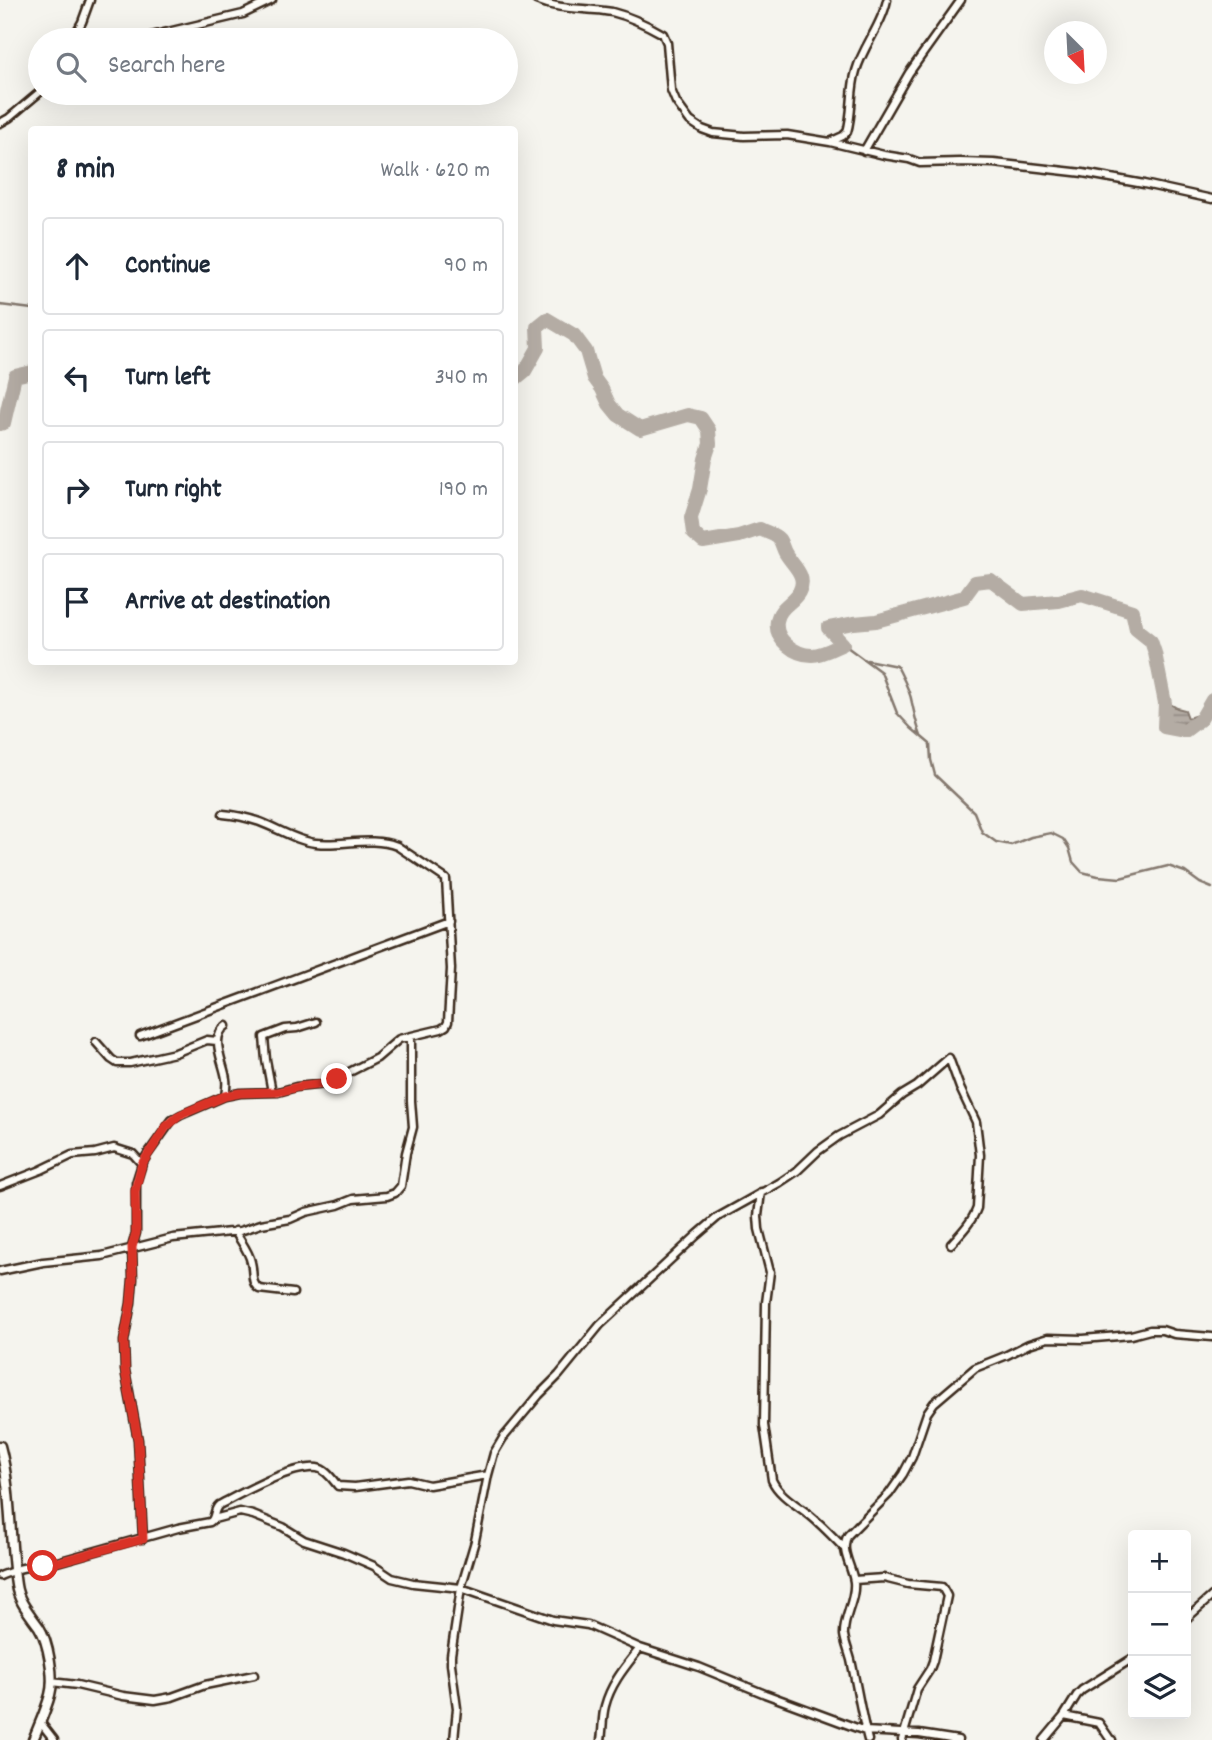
<!DOCTYPE html>
<html lang="en">
<head>
<meta charset="utf-8">
<style>
	:root { --surface:#fff; --page:#f2f2f3; --text:#1f2937; --muted:#747a83; --line:#e0e1e3 }
	body { margin:0; font-family:Dekko,sans-serif; background:var(--page); color:var(--text) }
	.controls { position:absolute; right:21px; bottom:21px; display:grid; overflow:hidden; border-radius:7px; box-shadow:0 7px 28px #0002 }
	.controls button { width:63px; height:63px; display:grid; place-items:center; padding:0; border:0; border-bottom:2px solid var(--line); background:var(--surface); color:var(--text); font:35px sans-serif }
	.compass { position:absolute; left:1044px; top:21px; width:63px; height:63px; border-radius:50%; background:var(--surface); box-shadow:0 7px 28px #0002; rotate:156deg }
	.stop { position:absolute; width:21px; height:21px; margin:-16px; border:5px solid #d93025; border-radius:50%; background:#fff }
	.stop.end { background:#d93025; border-color:#fff; box-shadow:0 2px 7px #0008 }
	.list { margin:0; padding:0; list-style:none }
	h2 { display:flex; justify-content:space-between; align-items:center; height:91px; margin:0; padding:0 28px; font-size:30px }
	h2 small { font-size:23px; font-weight:400; color:var(--muted) }
	.list li { display:grid; grid-template-columns:46px 1fr auto; gap:21px; align-items:center; box-sizing:border-box; height:98px; margin:0 14px 14px; padding:0 14px; border:2px solid var(--line); border-radius:7px }
	.list b { display:block; font-size:26px; white-space:nowrap }
	.list em { font-size:23px; font-style:normal; color:var(--muted) }
	.icon { flex:none; width:38px; height:38px; fill:none; stroke:currentColor; stroke-width:2; stroke-linecap:round; stroke-linejoin:round }
	.map { position:relative; flex:none; width:1212px; height:1740px; overflow:hidden }
	.search { position:absolute; background:var(--surface); box-shadow:0 7px 28px #0002; left:28px; top:28px; width:490px; height:77px; display:flex; align-items:center; gap:18px; box-sizing:border-box; padding:0 24px; border-radius:38px; color:var(--muted); font-size:26px }
	.panel { position:absolute; background:var(--surface); box-shadow:0 7px 28px #0002; left:28px; top:126px; width:490px; height:539px; border-radius:7px }
	.map>svg:first-child { display:block }
	.water { fill:url(#water-rules); stroke:#84786e; stroke-width:2 }
	.lines { fill:none; stroke-linecap:round; stroke-linejoin:round }
	.stream { stroke:#84786e; stroke-width:2.5 }
	.river { stroke:#b4aca4; stroke-width:14 }
	.minor-casing { stroke:#3b2a1e; stroke-width:11 }
	.tertiary-casing { stroke:#3b2a1e; stroke-width:13 }
	.minor { stroke:#fdfcf7; stroke-width:6 }
	.tertiary { stroke:#fdfcf7; stroke-width:8 }
	.route { stroke:#d93025; stroke-width:9 }
</style>
</head>
<body>
<div class="map">
<svg width="1212" height="1740" viewBox="0 0 1212 1740">
	<defs>
		<pattern id="water-rules" width="6" height="5" patternUnits="userSpaceOnUse" patternTransform="scale(1.75)"><rect width="6" height="5" fill="#b4aca4"/><path d="M0 2.5h6" fill="none" stroke="#948c85"/></pattern>
	</defs>
	<rect width="100%" height="100%" fill="#f5f4ee"/>
	<filter id="ink" filterUnits="userSpaceOnUse"><feTurbulence type="fractalNoise" baseFrequency=".0143" numOctaves="2"/><feDisplacementMap in="SourceGraphic" scale="14" xChannelSelector="R" yChannelSelector="G"/><feConvolveMatrix kernelMatrix="1 2 1 2 8 2 1 2 1" color-interpolation-filters="sRGB"/></filter>
	<g filter="url(#ink)">
		<path class="water" d="M1167,702L1177,708L1185,710L1188,718L1200,714L1192,721L1173,727L1165,721Z"/>
		<g class="lines">
			<path class="stream" d="M0,305L32,309
				M29,371L32,364
				M843,644L881,672L897,713L911,728L930,744L931,760L935,775L974,812L982,832L996,842L1011,845L1031,837L1051,833L1063,839L1069,848L1073,862L1082,872L1098,876L1120,878L1168,866L1185,872L1200,883L1212,888
				M867,660L897,666C903,678 910,690 912,703C915,716 916,723 921,736"/>
			<path class="river" d="M514,380L525,371L538,348L537,327L547,319L574,335L586,351L594,378L602,389L609,404L618,415L640,429L688,415L701,418L709,430L710,444L705,459L700,489L691,518L693,533L703,542L739,536L760,529C765,532 775,534 779,539C782,543 783,550 786,554C793,566 808,576 799,592C793,603 779,607 777,621C774,640 795,655 812,655C822,655 834,648 843,644L828,628L854,623L876,621L964,597L975,582L991,580L1023,604L1059,601L1082,595L1132,611L1136,629L1151,641L1155,653L1165,703L1164,727L1185,731L1201,719L1212,700
				M0,424L4,423L15,376L32,372"/>
			<g class="minor-casing">
				<path id="minor" d="M536,0C562,11 585,7 612,12C628,16 649,26 663,34L667,43L671,90L676,102L690,121L702,129L713,133L744,136L787,135L830,142L884,155L909,159L920,163L960,162L994,163L1083,173L1144,184L1212,199
					M72,40L82,22L90,0
					M134,40L243,14L272,0
					M0,123L9,118L40,92
					M832,141L843,136L847,132C853,112 850,91 856,71C863,46 882,25 887,0
					M864,151L909,73L961,0
					M140,1036L449,921
					M96,1042L111,1059L117,1063H130L175,1053L207,1040L217,1041
					M272,1092L266,1060L264,1037L285,1029L297,1028L316,1022
					M225,1096C226,1090 227,1085 226,1079C224,1063 209,1037 226,1026
					M0,1186L41,1170L72,1155L95,1153L114,1148L133,1154L142,1164
					M761,1192L758,1216L759,1229L770,1272L766,1303L764,1425L772,1480C779,1496 799,1506 812,1517C824,1527 834,1538 844,1548
					M235,1231C240,1241 249,1251 251,1262C254,1273 250,1282 259,1289L293,1293
					M0,1271L43,1262L102,1256L173,1238L240,1231L261,1224L290,1219L306,1212L338,1205L353,1199L387,1196L395,1193L401,1186L406,1153L413,1127L411,1101V1037
					M214,1519L240,1512L253,1515L283,1527L304,1540L344,1553L374,1566L392,1578L413,1583L461,1588L553,1620L588,1625L640,1648L699,1667L765,1694L865,1731L919,1734L958,1740
					M143,1539L138,1440L125,1370L124,1341L131,1303L133,1279L132,1247L136,1233V1183L142,1164L147,1155L172,1120L181,1115L225,1096L240,1093L278,1092L296,1087L326,1084L377,1058L399,1039L441,1029L446,1026L448,1022L451,969L446,879L397,846C371,836 343,846 316,843C297,841 279,829 260,822C248,818 236,815 223,814
					M0,1576C18,1569 23,1566 43,1566L178,1528L210,1522C216,1518 213,1510 219,1505C242,1493 291,1465 317,1468C326,1469 333,1480 338,1486L355,1487L408,1480L429,1485L488,1475
					M854,1580L884,1578L908,1584L942,1587L947,1596L933,1661L930,1669L917,1689L902,1740
					M1186,1619L1212,1596
					M51,1682L77,1685L123,1696L155,1700L172,1697L205,1685L254,1675
					M1064,1716L1099,1723L1110,1739L1112,1740
					M40,1722L54,1740
					M454,1740L457,1708L451,1664V1655L461,1588L475,1541L488,1475L494,1453L503,1438L539,1395L559,1375L600,1325L697,1235L718,1217L779,1183L797,1171L818,1151L839,1136L879,1115L902,1095L917,1086L949,1058L960,1088L976,1122L980,1155L977,1208C972,1222 961,1233 951,1244
					M601,1740C603,1729 602,1717 605,1706C611,1683 626,1666 640,1648
					M868,1740C861,1714 857,1687 851,1660C849,1652 845,1643 844,1635C843,1617 856,1600 854,1582C852,1566 839,1550 848,1535L889,1494L903,1474L912,1457L927,1413L934,1403L975,1368L1005,1356L1029,1344L1048,1338L1083,1339L1131,1335L1150,1330H1162L1174,1334L1212,1337
					M1044,1740L1064,1716L1077,1695L1082,1690L1133,1658"/>
			</g>
			<g class="tertiary-casing">
				<path id="tertiary" d="M0,1446C12,1491 9,1539 16,1585C18,1601 30,1614 39,1627C48,1641 55,1678 50,1695C46,1710 39,1725 33,1740"/>
			</g>
			<use href="#minor" class="minor"/>
			<use href="#tertiary" class="tertiary"/>
		</g>
	</g>
	<g class="lines" filter="url(#ink)">
		<path class="route" d="M43,1566L143,1539L138,1440L125,1370L124,1341L131,1303L133,1279L132,1247L136,1233L135,1191L142,1164L166,1127L180,1115L225,1096L240,1093L278,1092L298,1087L326,1084L337,1079"/>
	</g>
</svg>
<div class="controls">
<button>+</button>
<button>−</button>
<button><svg class="icon" aria-label="layers" viewBox="0 0 24 24"><path d="M12 4l9 5-9 5-9-5zM3 14l9 5 9-5"/></svg></button>
</div>
<svg class="compass" viewBox="-18 -18 36 36"><path d="M0-13l5 13h-10z" fill="#e53935"/><path d="M0 13l5-13h-10z" fill="#747a83"/></svg>
<div class="stop" style="left:43px;top:1566px"></div>
<div class="stop end" style="left:337px;top:1079px"></div>
<div class="search"><svg class="icon" aria-label="search" viewBox="0 0 24 24"><circle cx="10" cy="10" r="6"/><path d="M15 15l6 6"/></svg>Search here</div>
<section class="panel">
<h2>8 min<small>Walk · 620 m</small></h2>
<ul class="list">
<li><svg class="icon" aria-label="ahead" viewBox="0 0 24 24"><path d="M12 20V5M6 11l6-6 6 6"/></svg><div><b>Continue</b></div><em>90 m</em></li>
<li><svg class="icon" aria-label="left" viewBox="0 0 24 24"><path d="M17 20v-9H6M10 6l-5 5 5 5"/></svg><div><b>Turn left</b></div><em>340 m</em></li>
<li><svg class="icon" aria-label="right" viewBox="0 0 24 24"><path d="M7 20v-9h11M14 6l5 5-5 5"/></svg><div><b>Turn right</b></div><em>190 m</em></li>
<li><svg class="icon" aria-label="arrive" viewBox="0 0 24 24"><path d="M6 21V4h12l-3 4 3 4H6"/></svg><div><b>Arrive at destination</b></div></li>
</ul>
</section>
</div>
</body>
</html>
